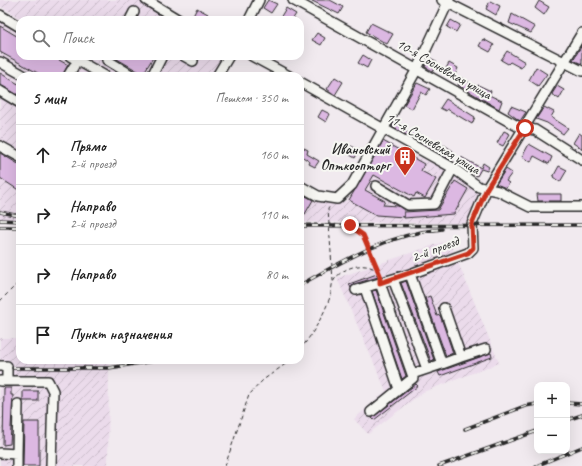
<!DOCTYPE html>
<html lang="ru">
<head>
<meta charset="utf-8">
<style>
	:root { --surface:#fff; --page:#f6f6f6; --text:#222; --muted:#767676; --line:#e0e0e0 }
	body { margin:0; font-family:Caveat,sans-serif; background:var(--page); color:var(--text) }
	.controls { position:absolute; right:12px; bottom:12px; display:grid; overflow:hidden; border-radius:8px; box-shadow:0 4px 16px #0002 }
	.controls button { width:36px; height:36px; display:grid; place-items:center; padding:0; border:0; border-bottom:1px solid var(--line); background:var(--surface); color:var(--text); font:20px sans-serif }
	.stop { position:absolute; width:12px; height:12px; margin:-9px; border:3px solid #c8321e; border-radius:50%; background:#fff }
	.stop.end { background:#c8321e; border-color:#fff; box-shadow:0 1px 4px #0008 }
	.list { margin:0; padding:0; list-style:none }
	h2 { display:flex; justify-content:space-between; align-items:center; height:52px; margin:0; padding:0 16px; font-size:17px }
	h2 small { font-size:13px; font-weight:400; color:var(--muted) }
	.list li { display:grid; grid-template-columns:26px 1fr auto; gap:12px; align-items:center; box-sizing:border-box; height:60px; padding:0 16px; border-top:1px solid var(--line) }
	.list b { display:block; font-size:15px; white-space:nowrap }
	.list p { margin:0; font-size:13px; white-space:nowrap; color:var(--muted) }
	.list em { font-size:13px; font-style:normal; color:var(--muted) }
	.icon { flex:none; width:22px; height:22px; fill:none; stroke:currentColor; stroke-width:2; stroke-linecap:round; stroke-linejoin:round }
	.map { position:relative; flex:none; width:582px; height:466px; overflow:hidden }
	.search { position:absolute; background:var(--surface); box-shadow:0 4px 16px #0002; left:16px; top:16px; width:288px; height:44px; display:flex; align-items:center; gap:10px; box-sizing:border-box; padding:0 14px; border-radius:12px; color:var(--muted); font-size:15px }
	.panel { position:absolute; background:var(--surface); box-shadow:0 4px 16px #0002; left:16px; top:72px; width:288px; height:292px; border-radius:12px }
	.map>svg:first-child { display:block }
	.industrial { fill:url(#industrial-furrows) }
	.building { fill:#dcb8e2; stroke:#2b2b2b }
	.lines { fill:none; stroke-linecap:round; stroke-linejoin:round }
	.minor-casing { stroke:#2b2b2b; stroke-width:12 }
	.path { stroke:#2b2b2b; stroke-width:1; stroke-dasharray:4 3; stroke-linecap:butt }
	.minor { stroke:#f6f6f2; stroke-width:9 }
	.rail-casing { stroke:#2b2b2b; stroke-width:3.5 }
	.rail { stroke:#f6f6f2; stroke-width:2; stroke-dasharray:6; stroke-linecap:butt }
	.route { stroke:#c8321e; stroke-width:5 }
	.labels { text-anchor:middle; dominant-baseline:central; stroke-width:4; stroke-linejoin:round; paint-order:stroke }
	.street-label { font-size:14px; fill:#2b2b2b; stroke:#f6f6f2 }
	.poi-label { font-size:14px; font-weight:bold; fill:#2b2b2b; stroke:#f6f6f2; text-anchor:end }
</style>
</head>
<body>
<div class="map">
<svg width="582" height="466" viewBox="0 0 582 466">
	<defs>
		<pattern id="industrial-furrows" width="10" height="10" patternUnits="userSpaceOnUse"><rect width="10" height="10" fill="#ebdbeb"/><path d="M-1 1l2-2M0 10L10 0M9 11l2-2" fill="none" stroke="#cabcca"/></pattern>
	</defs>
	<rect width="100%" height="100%" fill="#f1eaef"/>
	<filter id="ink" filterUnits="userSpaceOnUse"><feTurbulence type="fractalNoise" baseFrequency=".025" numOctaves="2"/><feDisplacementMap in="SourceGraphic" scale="8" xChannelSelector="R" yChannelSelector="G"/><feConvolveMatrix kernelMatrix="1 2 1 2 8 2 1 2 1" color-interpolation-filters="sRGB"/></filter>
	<g filter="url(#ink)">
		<path class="industrial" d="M0,0H145L177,20H23L0,6Z
			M0,21L20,33V56H59L93,76H20V221H0Z
			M83,56H228L216,76H117Z
			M384,141L483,187L471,223L300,222V191L314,199L328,202L346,201L351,195Z
			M449,240L499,363L423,392L368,434L354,419L386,391L337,278Z
			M0,338H20V360H109L108,466H0Z"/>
		<path class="building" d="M268,0L277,4L271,13L263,8Z
			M310,0H330L343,7L339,14Z
			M490,1L500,6L496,15L486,9Z
			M539,1L549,7L544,15L535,8Z
			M197,8L208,14L206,16L213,20H200L193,16Z
			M286,8L296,14L292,20L280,18Z
			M512,14L535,27L531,33L509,23Z
			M451,20L460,25L456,32L447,27Z
			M371,23L393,34L387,44L366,32Z
			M0,26L20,38V56H52L68,65L62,76H43L0,52Z
			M317,33L325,38L321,45L312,40Z
			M483,39L494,45L490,52L479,46Z
			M582,45V64L573,60Z
			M507,51L525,62L521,68L510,62L508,64L501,60Z
			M363,55L371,60L367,68L358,63Z
			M119,56H154L143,74L117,59Z
			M430,58L436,61L433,71L425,67Z
			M449,63L458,68L454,77L444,72Z
			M536,67L547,74L538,86L529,80Z
			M0,73L20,85V96L0,85Z
			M335,77L343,82L335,95L327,89Z
			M461,78L478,87V85L491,91L489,95L502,101L499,109L458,85Z
			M417,83L430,89L426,95L421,92L412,109L404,105Z
			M557,86L564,90L559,99L552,94Z
			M446,99L475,117L472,124L447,109L446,111L440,108Z
			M511,106L526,112L520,121L508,112Z
			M544,107L554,112L551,117L568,128L563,134L547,123L536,119Z
			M322,110L330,114L326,122L318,117Z
			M394,122L402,126L401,128L410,134L412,130L435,144L432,149L392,127Z
			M504,131L510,134L503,146L497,143Z
			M579,133L582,135V149L573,143Z
			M383,141L424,164L421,171L436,179L425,198L416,193L414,197L374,175L365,190L385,201L383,205L398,206L404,210V217L376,215L349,200Z
			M529,144L552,157L549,164L534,156L531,162L522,157Z
			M444,145L453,151L449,159L439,153Z
			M300,146L308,150L307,154L319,161L315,167L309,164L310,162L300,155Z
			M351,146L359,150L355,158L347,153Z
			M0,153L20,165V191L0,178Z
			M461,157L481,168L483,163L489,167L487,171L481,169L477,176L457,164Z
			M559,166L567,170L560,182L553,177Z
			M506,169L512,173L506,181L509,183L506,188L496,184Z
			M455,181L468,189L454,214L404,218V212L438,210Z
			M300,193L313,200L305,214L300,211Z
			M537,194H561V201H538Z
			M377,274L378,277L354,284L351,288L349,284Z
			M406,281L434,360L431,361L401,283Z
			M376,290L406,376L402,379L372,291Z
			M430,296L437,316L440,315L453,353L446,356L425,298Z
			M491,353L492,357L440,376L438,372Z
			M416,384L418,386L374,420L372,418Z
			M4,388H11V395H13L10,444L3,445Z
			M23,391H38V401H23Z
			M24,422H39V466H23Z"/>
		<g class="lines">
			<g class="minor-casing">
				<path id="minor" d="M146,0L179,20
					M293,0L519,127L535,130L582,160
					M442,0L582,71
					M0,15L20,27
					M130,20L134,12
					M249,20L259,0
					M70,56L105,76
					M109,56L107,60L133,76
					M184,56L193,61
					M252,56L289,76
					M0,62L25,76
					M68,76L74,66
					M152,76L162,56
					M217,76L229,56
					M300,82L453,168L479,187L498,191L530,207H582
					M0,91L20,103
					M0,146L20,157
					M300,186L318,196L337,199L352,185L417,69L449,0
					M376,186L408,205L434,204L453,168
					M410,274L442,364L461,357L444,308
					M393,279L427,369
					M380,283L412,374L442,364
					M365,288L399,389
					M356,290L410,274L468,253L473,248L472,224L487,188L582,33
					M461,357L486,349
					M0,366H7V381
					M0,381H48L53,391L51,466
					M371,412L413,378L412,374
					M0,453L17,454L18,404
					M17,466V454"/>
			</g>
			<path class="path" d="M300,224H329L328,209L330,206
				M333,281L329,224L350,225V227L363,235L378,271
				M0,301L20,281
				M300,350C313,333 323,317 330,297C332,292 331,286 333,282C341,266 369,259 380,274
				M225,466L249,395L263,380L291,360"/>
			<use href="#minor" class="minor"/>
			<g class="rail-casing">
				<path id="rail" d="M0,212L20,216
					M0,220L20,221
					M300,226L582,225
					M0,227H20
					M300,285C346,259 389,234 442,229
					M13,368H109L160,360
					M567,403L582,404
					M567,420L582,415
					M465,429L525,406L537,404
					M439,466L537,431
					M536,466L582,447"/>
			</g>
			<use href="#rail" class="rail"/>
		</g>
	</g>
	<g class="lines" filter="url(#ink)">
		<path class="route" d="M350,225V226L363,235L380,275V283L468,253L473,248L472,224L487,188L525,128"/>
	</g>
	<defs>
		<g id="building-pin" transform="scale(1.15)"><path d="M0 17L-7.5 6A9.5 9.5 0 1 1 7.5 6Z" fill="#c8321e" stroke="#f6f6f2"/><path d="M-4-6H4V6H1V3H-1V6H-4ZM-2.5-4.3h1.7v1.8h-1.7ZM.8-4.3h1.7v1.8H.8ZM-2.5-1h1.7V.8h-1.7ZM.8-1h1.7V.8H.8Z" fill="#fff"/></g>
	</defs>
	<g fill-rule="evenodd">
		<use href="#building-pin" x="405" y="157"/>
	</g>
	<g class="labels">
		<g class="street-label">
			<text transform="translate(444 69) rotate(30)">10-я Сосневская улица</text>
			<text transform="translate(433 143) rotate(31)">11-я Сосневская улица</text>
			<text transform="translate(435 249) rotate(-21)">2-й проезд</text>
		</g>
		<g class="poi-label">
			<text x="390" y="149">Ивановский<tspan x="390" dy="16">Опткоопторг</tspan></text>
		</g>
	</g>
</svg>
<div class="controls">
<button>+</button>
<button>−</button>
</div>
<div class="stop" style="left:525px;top:128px"></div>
<div class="stop end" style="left:350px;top:225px"></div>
<div class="search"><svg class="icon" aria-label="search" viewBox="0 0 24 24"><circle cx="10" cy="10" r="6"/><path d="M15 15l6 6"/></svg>Поиск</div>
<section class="panel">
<h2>5 мин<small>Пешком · 350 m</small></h2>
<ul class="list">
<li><svg class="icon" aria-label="ahead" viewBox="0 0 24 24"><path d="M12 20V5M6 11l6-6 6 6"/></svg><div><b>Прямо</b><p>2-й проезд</p></div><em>160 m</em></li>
<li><svg class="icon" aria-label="right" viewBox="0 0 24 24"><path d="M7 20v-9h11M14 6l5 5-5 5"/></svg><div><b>Направо</b><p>2-й проезд</p></div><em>110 m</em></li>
<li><svg class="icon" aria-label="right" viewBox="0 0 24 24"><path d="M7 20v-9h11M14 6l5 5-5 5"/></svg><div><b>Направо</b></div><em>80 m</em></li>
<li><svg class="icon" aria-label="arrive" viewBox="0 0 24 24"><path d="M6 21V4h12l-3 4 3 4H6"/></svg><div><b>Пункт назначения</b></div></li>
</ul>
</section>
</div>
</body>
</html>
